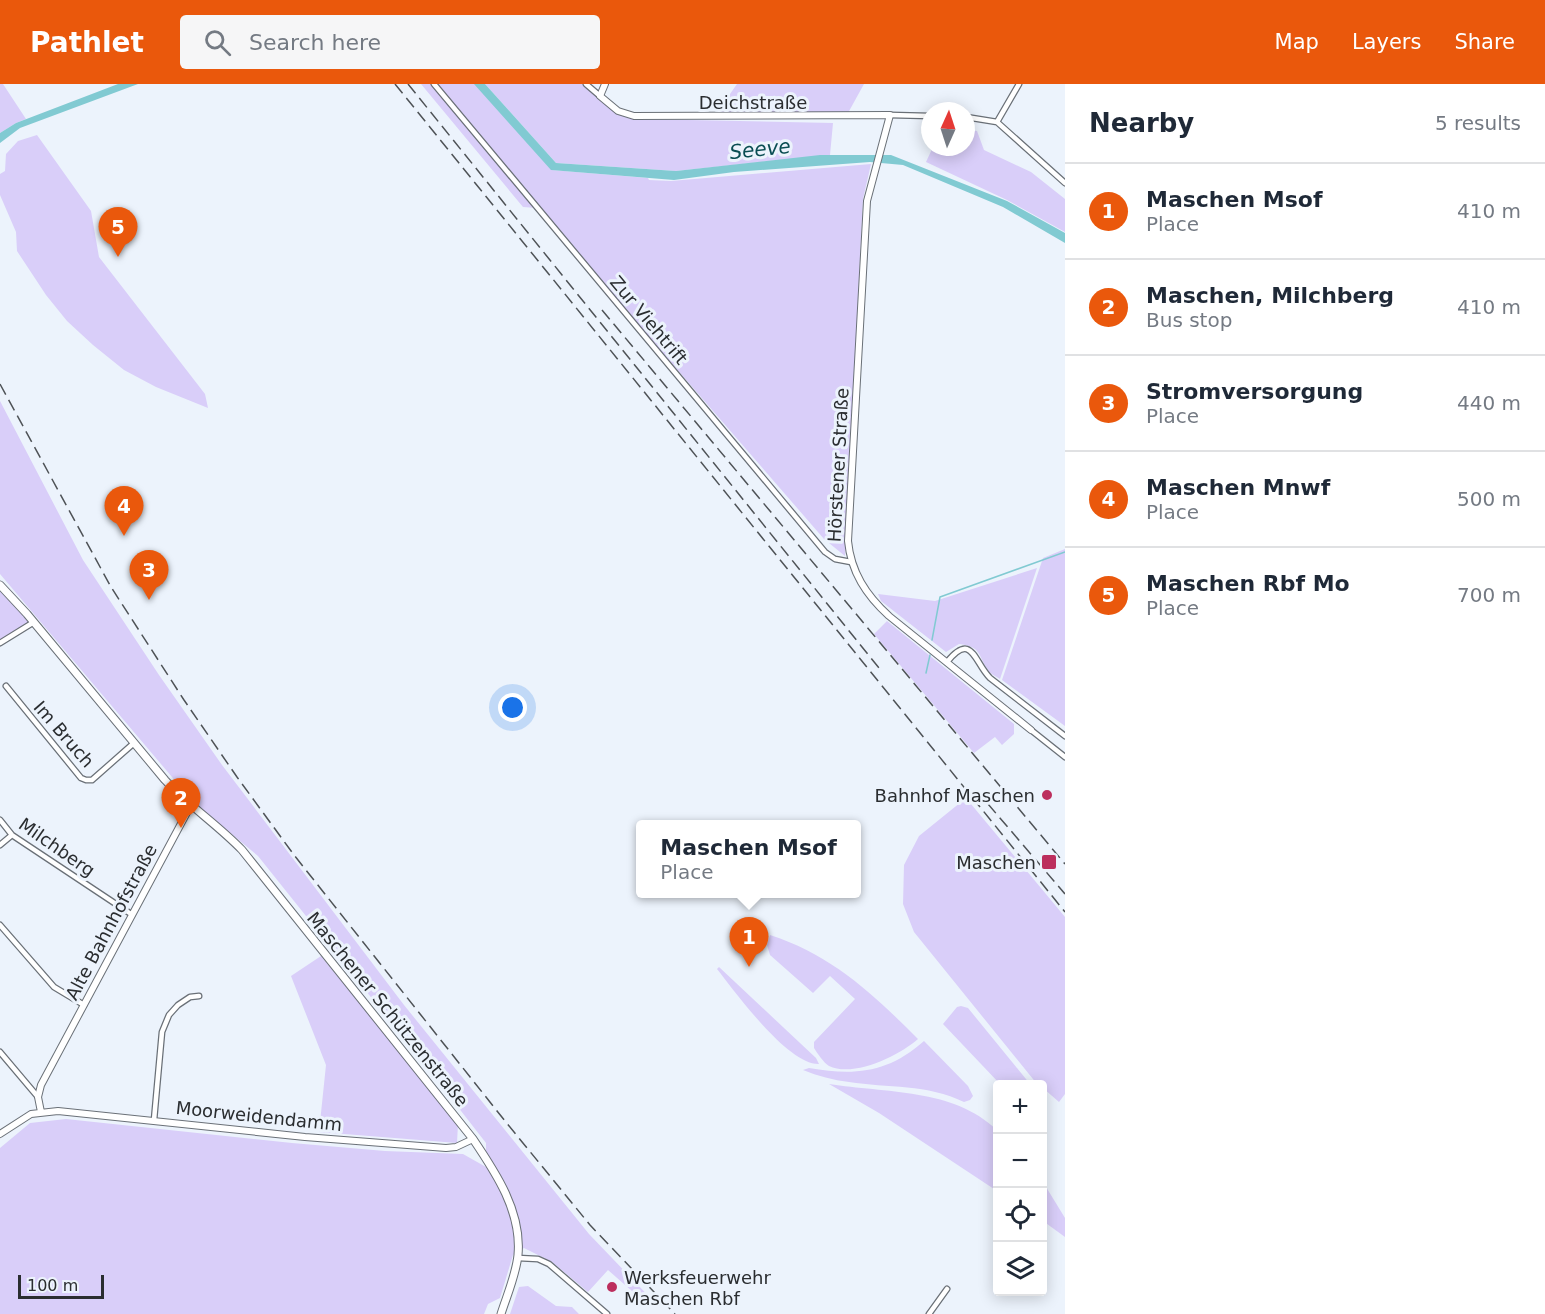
<!DOCTYPE html>
<html lang="en">
<head>
<meta charset="utf-8">
<style>
	:root { --surface:#fff; --page:#f6f6f7; --text:#1f2937; --muted:#747a83; --line:#e0e1e3; --accent:#ea580c }
	body { margin:0; font-family:"DejaVu Sans",sans-serif; background:var(--page); color:var(--text) }
	.controls { position:absolute; right:18px; bottom:18px; display:grid; overflow:hidden; border-radius:6px; box-shadow:0 3px 15px #0003 }
	.controls button { width:54px; height:54px; display:grid; place-items:center; padding:0; border:0; border-bottom:2px solid var(--line); background:var(--surface); color:var(--text); font:30px sans-serif }
	.compass { position:absolute; left:921px; top:18px; width:54px; height:54px; border-radius:50%; background:var(--surface); box-shadow:0 3px 15px #0003; rotate:3deg }
	.scale { position:absolute; left:18px; bottom:15px; width:86px; box-sizing:border-box; padding-left:6px; border:3px solid #2a2d30; border-top:0; font-size:16px; line-height:21px; white-space:nowrap; color:#2a2d30; -webkit-text-stroke:4px #ecf3fc; paint-order:stroke }
	.you { position:absolute; left:513px; top:624px; width:21px; height:21px; margin:-15px; border:4px solid #fff; border-radius:50%; background:#1a73e8; box-shadow:0 0 0 9px #1a73e833 }
	.badge { display:grid; place-items:center; width:39px; height:39px; border-radius:50%; background:var(--accent); color:#fff; font-size:20px; font-weight:700 }
	.pin { position:absolute; translate:-50% -50px; filter:drop-shadow(0 2px 3px #0008) }
	.pin::after { content:''; position:absolute; top:32px; width:21px; height:18px; background:inherit; clip-path:polygon(0 0,100% 0,50% 100%) }
	.popup { position:absolute; left:636px; top:736px; width:225px; height:78px; box-sizing:border-box; display:grid; place-content:center; border-radius:6px; background:var(--surface); filter:drop-shadow(0 2px 4px #0005); font-size:20px; white-space:nowrap; color:var(--muted) }
	.popup b { font-size:22px; color:var(--text) }
	.popup::after { content:''; position:absolute; left:50%; top:100%; margin-left:-12px; border:12px solid transparent; border-top-color:var(--surface) }
	.list { margin:0; padding:0; list-style:none }
	h2 { display:flex; justify-content:space-between; align-items:center; height:78px; margin:0; padding:0 24px; font-size:26px }
	h2 small { font-size:20px; font-weight:400; color:var(--muted) }
	.list li { display:grid; grid-template-columns:39px 1fr auto; gap:18px; align-items:center; box-sizing:border-box; height:96px; padding:0 24px; border-top:2px solid var(--line) }
	.list b { display:block; font-size:22px; white-space:nowrap }
	.list p { margin:0; font-size:20px; white-space:nowrap; color:var(--muted) }
	.list em { font-size:20px; font-style:normal; color:var(--muted) }
	.icon { flex:none; width:33px; height:33px; fill:none; stroke:currentColor; stroke-width:2; stroke-linecap:round; stroke-linejoin:round }
	.map { position:relative; flex:none; width:1065px; height:1230px; overflow:hidden }
	header { display:flex; align-items:center; gap:36px; box-sizing:border-box; height:84px; padding:0 30px; background:var(--accent); color:#fff }
	header strong { font-size:28px }
	nav { display:flex; gap:33px; margin-inline-start:auto; font-size:21px }
	.search { width:420px; height:54px; background:var(--page); display:flex; align-items:center; gap:15px; box-sizing:border-box; padding:0 21px; border-radius:6px; color:var(--muted); font-size:22px }
	main { display:flex }
	aside { flex:1; background:var(--surface) }
	.map>svg:first-child { display:block }
	.green { fill:#d9cef9 }
	.water { fill:#81cad2 }
	.lines { fill:none; stroke-linecap:round; stroke-linejoin:round }
	.stream { stroke:#81cad2; stroke-width:1.5 }
	.minor-casing { stroke:#6a7077; stroke-width:7 }
	.tertiary-casing { stroke:#6a7077; stroke-width:8 }
	.secondary-casing { stroke:#6a7077; stroke-width:9 }
	.minor { stroke:#fff; stroke-width:4.5 }
	.tertiary { stroke:#fff; stroke-width:6 }
	.secondary { stroke:#fff; stroke-width:7 }
	.rail { stroke:#4e5256; stroke-width:1.5; stroke-dasharray:12 6; stroke-linecap:butt }
	.poi-dot { fill:#bc2e5d; stroke:#ecf3fc; stroke-width:2 }
	.labels { text-anchor:middle; dominant-baseline:central; stroke-width:6; stroke-linejoin:round; paint-order:stroke }
	.street-label { font-size:18px; fill:#2a2d30; stroke:#ecf3fc }
	.poi-label { font-size:18px; fill:#2a2d30; stroke:#ecf3fc; text-anchor:end }
	.water-label { font-size:20px; font-style:italic; fill:#0a4d53; stroke:#ecf3fc }
</style>
</head>
<body>
<header>
<strong>Pathlet</strong>
<div class="search"><svg class="icon" aria-label="search" viewBox="0 0 24 24"><circle cx="10" cy="10" r="6"/><path d="M15 15l6 6"/></svg>Search here</div>
<nav><a>Map</a><a>Layers</a><a>Share</a></nav>
</header>
<main>
<div class="map">
<svg width="1065" height="1230" viewBox="0 0 1065 1230">
	<rect width="100%" height="100%" fill="#ecf3fc"/>
	<path class="green" d="M0,0H3L26,35L16,39L0,49Z
		M421,0H475L552,86L648,94L649,96L671,97L871,80L863,115L845,472L824,455L537,124L523,123Z
		M485,0H582L608,22L640,35L833,39L830,71L676,87L556,79Z
		M737,0H864L848,29L714,33Z
		M966,45L977,47L984,66L1031,88L1065,115V148L1007,116L926,78L933,63H966Z
		M37,51L91,127L99,173L205,310L208,324L156,303L124,286L93,261L67,237L46,211L17,167L16,148L0,111V90L5,87L6,70L18,57Z
		M0,317L83,476L159,591L222,681L404,921L589,1150L659,1223L649,1222L608,1186L588,1208L552,1178L524,1164L513,1171L500,1214L488,1220L484,1230H0V1064L30,1039L66,1035L292,1059L385,1067L463,1070L486,1083V1059L426,982L258,772L194,719L0,490Z
		M1065,465V642L1002,596L1043,474Z
		M1037,484L1000,595C996,592 990,590 988,586C977,570 982,563 959,560L946,568L881,517L878,510L935,517Z
		M0,507L31,538L0,556Z
		M887,537L1014,640V650L1002,661L995,653L974,669L874,550Z
		M966,714L1065,833V1010L1059,1018L1043,1004L1042,1000H1037L914,848L903,820L904,781L919,752Z
		M770,851C832,871 873,910 918,955C900,971 854,994 829,982C824,979 817,969 814,964V958L855,915L830,892L813,909L770,871L767,861Z
		M321,872L458,1040L457,1059L319,1048L326,981L291,892Z
		M719,883L816,974L819,980C788,981 736,909 717,885Z
		M961,922L968,924L1030,1000H1000L943,940L957,923Z
		M924,957L968,1002L973,1012L970,1016L964,1018C928,1000 887,1004 849,998C833,996 818,992 803,986L809,984C855,992 888,989 924,957Z
		M829,1000C885,1009 953,1004 997,1046V1107L879,1029Z
		M1043,1098L1065,1134V1153L1043,1137Z
		M528,1202L556,1222L572,1223L579,1230H510L519,1203Z"/>
	<path class="water" d="M118,0H138L20,44L0,59V49L16,39Z
		M474,0H485L556,79L676,87L820,71H891L1007,117L1065,149V159L1003,123L903,81L870,78L734,88L674,96L551,86Z"/>
	<g class="lines">
		<path class="stream" d="M932,556L940,513L1065,468
			M926,589L930,571"/>
		<g class="minor-casing">
			<path id="minor" d="M434,0L825,468L835,475L851,478
				M586,0L600,12
				M890,31L930,32
				M966,33L997,38
				M997,38L1065,99
				M997,38L1019,0
				M0,559L34,538
				M947,578C972,547 974,578 990,594L1065,652
				M6,602L81,694L86,696H92L134,659
				M1031,646L1065,673
				M0,736L12,751L131,830
				M0,761L12,751
				M0,841L54,903L84,921
				M0,968L38,1013
				M154,1036L162,948L169,931L178,921L190,913L199,912
				M518,1174L538,1175L549,1180L607,1230
				M929,1230L947,1205"/>
		</g>
		<g class="tertiary-casing">
			<path id="tertiary" d="M605,0L600,12L618,27L634,32L890,31L867,117L848,457C851,488 866,511 889,532L1031,646
				M41,1028L38,1013L41,1001L191,721
				M0,1050L31,1030L58,1027L305,1053L446,1064L456,1063L473,1055"/>
		</g>
		<g class="secondary-casing">
			<path id="secondary" d="M0,501L27,530L165,696C189,722 218,741 242,766L473,1055C496,1089 522,1128 518,1171C516,1191 507,1211 501,1230"/>
		</g>
		<use href="#minor" class="minor"/>
		<use href="#tertiary" class="tertiary"/>
		<use href="#secondary" class="secondary"/>
		<path class="rail" d="M395,0L1065,828
			M408,0L879,584
			M602,226L1065,780
			M0,300L111,503L184,616L237,693L294,771L505,1037L590,1141L675,1230
			M988,720L1065,810"/>
	</g>
	<g class="poi-dot">
		<circle cx="1047" cy="711" r="6"/>
		<rect x="1041" y="770" width="16" height="16" rx="3"/>
		<circle cx="612" cy="1203" r="6"/>
	</g>
	<g class="labels">
		<g class="street-label">
			<text x="753" y="18">Deichstraße</text>
			<text transform="translate(649 236) rotate(50)">Zur Viehtrift</text>
			<text transform="translate(838 381) rotate(-87)">Hörstener Straße</text>
			<text transform="translate(64 650) rotate(49)">Im Bruch</text>
			<text transform="translate(57 763) rotate(35)">Milchberg</text>
			<text transform="translate(111 838) rotate(-62)">Alte Bahnhofstraße</text>
			<text transform="translate(388 925) rotate(51)">Maschener Schützenstraße</text>
			<text transform="translate(259 1032) rotate(6)">Moorweidendamm</text>
		</g>
		<g class="poi-label">
			<text x="1035" y="711">Bahnhof Maschen</text>
			<text x="1036" y="778">Maschen</text>
			<text x="624" y="1193" text-anchor="start">Werksfeuerwehr<tspan x="624" dy="21">Maschen Rbf</tspan></text>
		</g>
		<g class="water-label">
			<text transform="translate(760 65) rotate(-6)">Seeve</text>
		</g>
	</g>
</svg>
<div class="controls">
<button>+</button>
<button>−</button>
<button><svg class="icon" aria-label="locate" viewBox="0 0 24 24"><circle cx="12" cy="12" r="6"/><path d="M12 2v4M12 18v4M2 12h4M18 12h4"/></svg></button>
<button><svg class="icon" aria-label="layers" viewBox="0 0 24 24"><path d="M12 4l9 5-9 5-9-5zM3 14l9 5 9-5"/></svg></button>
</div>
<svg class="compass" viewBox="-18 -18 36 36"><path d="M0-13l5 13h-10z" fill="#e53935"/><path d="M0 13l5-13h-10z" fill="#747a83"/></svg>
<div class="scale">100 m</div>
<div class="you"></div>
<div class="pin badge" style="left:749px;top:883px">1</div>
<div class="popup"><b>Maschen Msof</b>Place</div>
<div class="pin badge" style="left:181px;top:744px">2</div>
<div class="pin badge" style="left:149px;top:516px">3</div>
<div class="pin badge" style="left:124px;top:452px">4</div>
<div class="pin badge" style="left:118px;top:173px">5</div>
</div>
<aside>
<h2>Nearby<small>5 results</small></h2>
<ul class="list">
<li><span class="badge">1</span><div><b>Maschen Msof</b><p>Place</p></div><em>410 m</em></li>
<li><span class="badge">2</span><div><b>Maschen, Milchberg</b><p>Bus stop</p></div><em>410 m</em></li>
<li><span class="badge">3</span><div><b>Stromversorgung</b><p>Place</p></div><em>440 m</em></li>
<li><span class="badge">4</span><div><b>Maschen Mnwf</b><p>Place</p></div><em>500 m</em></li>
<li><span class="badge">5</span><div><b>Maschen Rbf Mo</b><p>Place</p></div><em>700 m</em></li>
</ul>
</aside>
</main>
</body>
</html>
